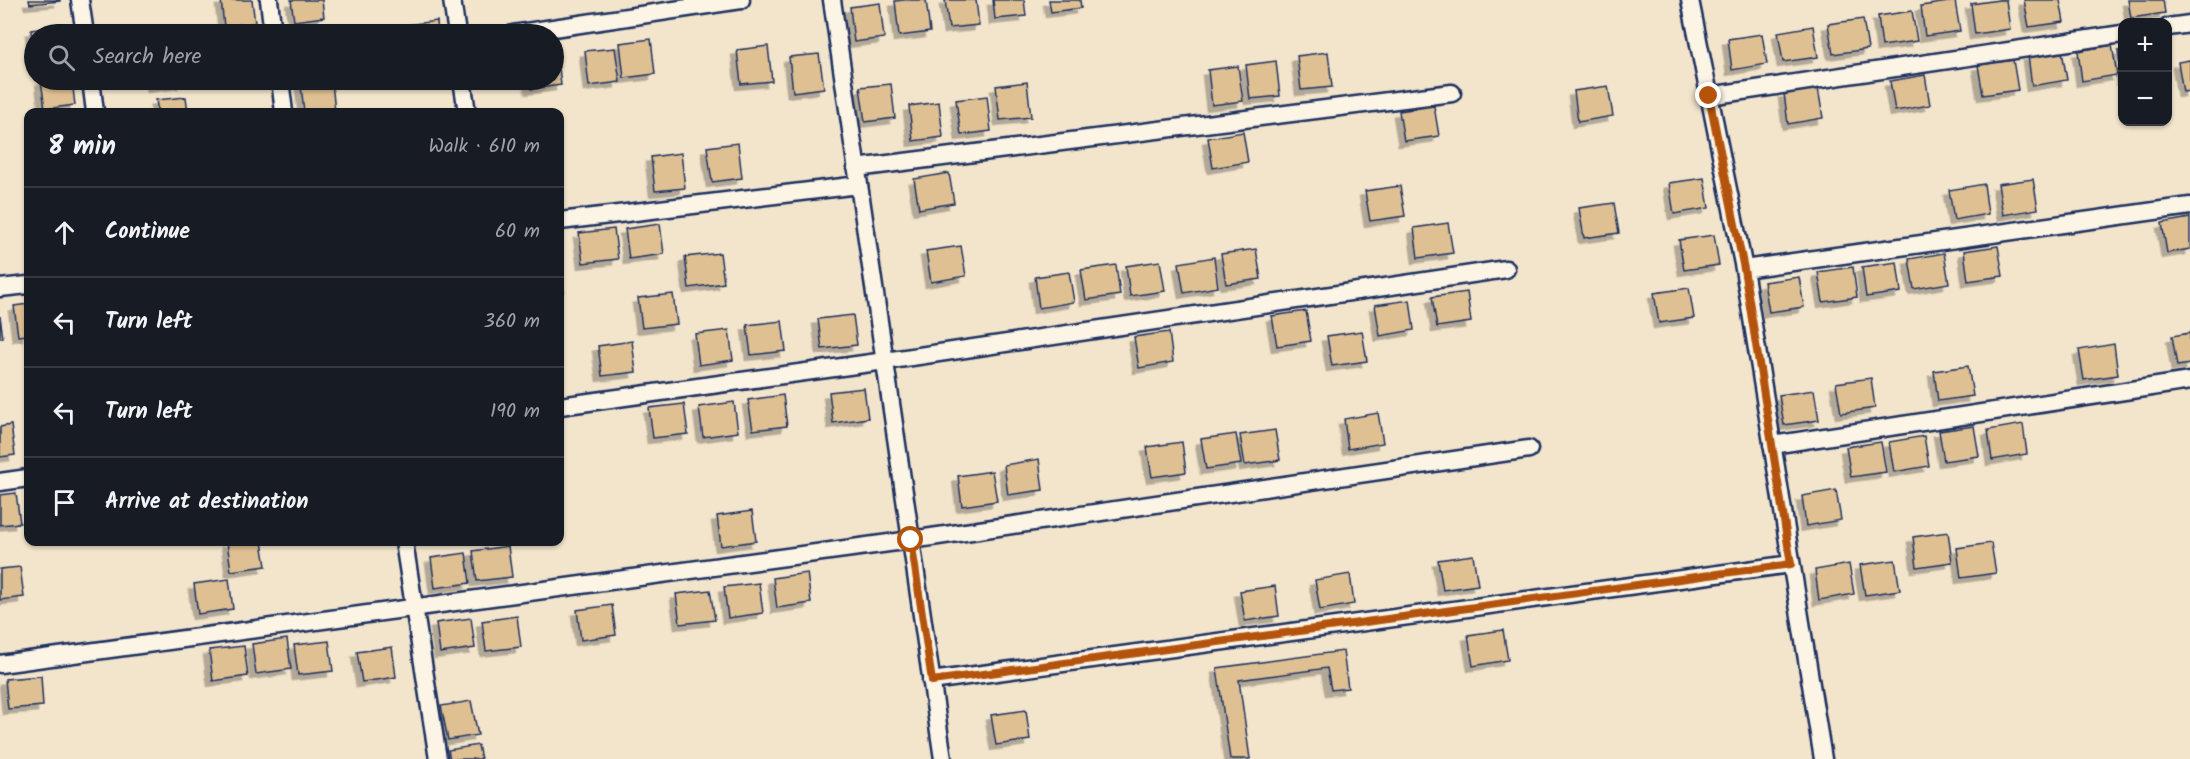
<!DOCTYPE html>
<html lang="en">
<head>
<meta charset="utf-8">
<style>
	:root { --surface:#171b24; --page:#242831; --text:#f1f3f6; --muted:#9ea1a6; --line:#363941 }
	body { margin:0; font-family:Kalam,sans-serif; background:var(--page); color:var(--text) }
	.controls { position:absolute; right:18px; top:18px; display:grid; overflow:hidden; border-radius:12px; box-shadow:0 2px 4px #0004 }
	.controls button { width:54px; height:54px; display:grid; place-items:center; padding:0; border:0; border-bottom:2px solid var(--line); background:var(--surface); color:var(--text); font:30px sans-serif }
	.stop { position:absolute; width:18px; height:18px; margin:-14px; border:4px solid #b45309; border-radius:50%; background:#fff }
	.stop.end { background:#b45309; border-color:#fff; box-shadow:0 2px 6px #0008 }
	.list { margin:0; padding:0; list-style:none }
	h2 { display:flex; justify-content:space-between; align-items:center; height:78px; margin:0; padding:0 24px; font-size:26px }
	h2 small { font-size:20px; font-weight:400; color:var(--muted) }
	.list li { display:grid; grid-template-columns:39px 1fr auto; gap:18px; align-items:center; box-sizing:border-box; height:90px; padding:0 24px; border-top:2px solid var(--line) }
	.list b { display:block; font-size:22px; white-space:nowrap }
	.list em { font-size:20px; font-style:normal; color:var(--muted) }
	.icon { flex:none; width:33px; height:33px; fill:none; stroke:currentColor; stroke-width:2; stroke-linecap:round; stroke-linejoin:round }
	.map { position:relative; flex:none; width:2190px; height:759px; overflow:hidden }
	.search { position:absolute; background:var(--surface); box-shadow:0 2px 4px #0004; left:24px; top:24px; width:540px; height:66px; display:flex; align-items:center; gap:15px; box-sizing:border-box; padding:0 21px; border-radius:33px; color:var(--muted); font-size:22px }
	.panel { position:absolute; background:var(--surface); box-shadow:0 2px 4px #0004; left:24px; top:108px; width:540px; height:438px; border-radius:12px }
	.map>svg:first-child { display:block }
	.building { fill:#dfc092; stroke:#1b2f5e; stroke-width:1.5; filter:url(#shadow) }
	.lines { fill:none; stroke-linecap:round; stroke-linejoin:round }
	.street-casing { stroke:#1b2f5e; stroke-width:21 }
	.street { stroke:#fcf5e5; stroke-width:16 }
	.route { stroke:#b45309; stroke-width:8 }
</style>
</head>
<body>
<div class="map">
<svg width="2190" height="759" viewBox="0 0 2190 759">
	<defs>
		<filter id="shadow"><feDropShadow dx="-5.5" dy="5.5" stdDeviation="0" flood-color="#0004"/></filter>
	</defs>
	<rect width="100%" height="100%" fill="#f3e5cc"/>
	<filter id="ink" filterUnits="userSpaceOnUse"><feTurbulence type="fractalNoise" baseFrequency=".0167" numOctaves="2"/><feDisplacementMap in="SourceGraphic" scale="12" xChannelSelector="R" yChannelSelector="G"/><feConvolveMatrix kernelMatrix="1 2 1 2 8 2 1 2 1" color-interpolation-filters="sRGB"/></filter>
	<g filter="url(#ink)">
		<path class="building" d="M29,0H60V1L30,4Z
			M221,0H252L255,23L224,26Z
			M291,0H322L324,17L294,21Z
			M904,0H926L930,32L899,36L895,1Z
			M945,0H976L979,25L949,28Z
			M993,0H1024L1026,16L995,19Z
			M1049,0H1080L1081,8L1051,12Z
			M1999,0H2006L2010,29L1975,34L1971,4Z
			M2024,0H2060L2064,22L2029,27Z
			M2128,0H2163L2165,13L2131,18Z
			M1955,1L1960,31L1925,36L1921,6Z
			M880,3L884,38L854,42L850,7Z
			M1912,11L1917,41L1882,46L1878,16Z
			M1863,19L1868,49L1833,54L1828,24Z
			M437,21L438,34H407L406,25Z
			M61,26L62,34H34V62L31,30Z
			M1813,26L1818,57L1783,62L1778,32Z
			M327,30V34H297V33Z
			M1762,34L1767,64L1732,70L1728,39Z
			M651,39L655,74L624,78L620,43Z
			M2112,45L2117,75L2082,81L2078,51Z
			M768,46L772,81L741,84L737,50Z
			M615,48L620,82L589,86L585,51Z
			M2122,50V80L2118,51Z
			M554,51H557L561,85L531,89L529,80H554Z
			M2062,51L2067,80L2032,86L2028,56Z
			M1328,52L1332,87L1301,90L1297,56Z
			M819,54L824,88L793,92L789,57Z
			M2013,60L2018,90L1983,95L1978,65Z
			M2190,60V91L2183,92L2178,62Z
			M1276,61L1280,96L1250,99L1246,65Z
			M1238,66L1243,101L1212,105L1208,70Z
			M1925,75L1930,105L1895,111L1890,81Z
			M41,80H72L75,105L45,109Z
			M152,80H183V83L153,87Z
			M332,82L335,112H304L301,85Z
			M1027,82L1031,117L1000,120L996,86Z
			M891,84L895,118L865,122L860,87Z
			M1608,86L1613,116L1578,122L1574,91Z
			M1818,88L1823,118L1788,124L1784,93Z
			M987,96L991,131L961,135L956,100Z
			M186,97L188,112H158L156,100Z
			M939,102L943,137L913,141L909,106Z
			M1434,106L1439,136L1404,141L1399,111Z
			M1243,132L1248,162L1213,168L1208,138Z
			M738,143L742,178L712,182L707,147Z
			M681,153L685,188L655,191L651,157Z
			M949,173L954,203L919,209L914,179Z
			M1704,178L1709,208L1674,214L1669,183Z
			M2033,179L2038,209L2003,215L1998,184Z
			M1984,184L1988,214L1954,220L1949,190Z
			M1400,186L1405,216L1370,221L1365,191Z
			M1614,203L1619,233L1584,238L1579,208Z
			M2190,218V249L2167,253L2162,223Z
			M1448,223L1453,253L1418,258L1414,228Z
			M660,224L664,254L629,259L625,229Z
			M614,229L618,259L583,263L579,233Z
			M1714,235L1719,265L1684,270L1679,240Z
			M961,246L966,276L931,282L926,251Z
			M1998,246L2003,276L1968,281L1964,251Z
			M1256,249L1261,279L1226,284L1221,254Z
			M720,253L724,283L689,288L685,257Z
			M1944,253L1949,283L1914,289L1909,259Z
			M1214,257L1218,287L1184,293L1179,263Z
			M1160,261L1165,291L1130,296L1126,266Z
			M560,262L564,292L560,293Z
			M1897,262L1901,292L1866,297L1862,267Z
			M1116,265L1120,295L1086,300L1081,270Z
			M1853,267L1857,297L1823,302L1818,272Z
			M1069,272L1074,302L1039,308L1035,277Z
			M1799,277L1804,307L1769,312L1764,282Z
			M1689,288L1694,318L1659,323L1654,293Z
			M1467,292L1471,322L1437,327L1432,297Z
			M673,294L677,324L642,328L638,298Z
			M1410,300L1414,330L1380,336L1375,305Z
			M28,304V335L18,336L14,306Z
			M1306,311L1311,341L1277,346L1272,316Z
			M853,315L857,345L822,349L818,319Z
			M0,316L3,338H0Z
			M782,321L786,351L751,355L747,325Z
			M729,330L733,360L699,365L695,334Z
			M1362,331L1367,361L1332,366L1327,336Z
			M1169,332L1173,362L1139,368L1134,337Z
			M2190,333V364L2177,366L2172,336Z
			M632,341L636,372L602,376L598,346Z
			M2114,344L2118,375L2084,380L2079,350Z
			M1968,366L1973,396L1938,401L1934,371Z
			M1871,378L1875,408L1841,413L1836,383Z
			M864,388L868,418L833,423L829,392Z
			M1814,390L1819,420L1784,425L1779,395Z
			M783,395L787,426L753,430L748,400Z
			M734,402L738,432L703,437L699,407Z
			M684,404L688,434L653,438L649,408Z
			M1378,413L1383,443L1348,449L1344,419Z
			M2023,424L2027,454L1992,460L1988,430Z
			M11,425L15,455L0,457V427Z
			M1974,426L1979,456L1944,461L1939,431Z
			M1275,430L1280,460L1245,465L1240,435Z
			M1236,434L1241,464L1206,469L1201,439Z
			M1924,436L1929,466L1894,472L1889,442Z
			M1182,442L1186,472L1152,477L1147,447Z
			M1881,442L1886,472L1851,477L1846,447Z
			M1039,459L1043,490L1008,495L1004,465Z
			M992,471L997,501L962,506L958,476Z
			M1836,490L1841,520L1806,526L1802,496Z
			M16,493L20,523L0,525V495Z
			M752,511L756,541L721,546L717,516Z
			M1948,532L1952,562L1917,567L1913,537Z
			M227,542H262L266,566L231,571Z
			M1991,543L1996,573L1961,578L1957,548Z
			M508,546L512,577L477,581L473,551Z
			M466,553L470,583L435,588L431,558Z
			M1473,555L1478,585L1443,590L1438,560Z
			M1895,560L1900,590L1865,595L1860,565Z
			M1849,564L1854,594L1819,600L1815,570Z
			M20,567L24,597L0,600V569Z
			M807,573L811,603L777,608L773,578Z
			M1350,574L1354,604L1320,610L1315,580Z
			M229,579L233,609L198,614L194,584Z
			M759,583L763,613L728,618L724,587Z
			M1275,586L1279,616L1245,621L1240,591Z
			M710,590L715,620L680,624L676,594Z
			M612,605L616,635L581,640L577,610Z
			M517,616L521,647L486,651L482,621Z
			M471,618L475,648L440,653L436,623Z
			M1503,630L1508,660L1473,666L1468,635Z
			M287,639L291,669L256,674L252,644Z
			M329,641L333,671L298,675L294,645Z
			M244,646L248,676L213,681L209,650Z
			M392,647L396,677L362,682L357,652Z
			M1343,651L1348,688L1331,690L1327,668L1239,680L1250,759H1230L1217,668Z
			M41,676L43,706L8,709L5,679Z
			M471,701L478,735L448,740L441,706Z
			M1026,710L1030,740L996,745L991,715Z
			M478,745L481,759H450L448,750Z"/>
		<g class="lines">
			<g class="street-casing">
				<path id="street" d="M80,0L85,34
					M269,0L273,34
					M452,0L457,34
					M832,0L943,759
					M1690,0L1744,269L1823,759
					M2168,27L2190,24
					M513,34L741,0
					M91,80L95,112
					M280,80L284,112
					M462,80L467,112
					M1709,96L2122,34
					M856,168L1452,93
					M560,221L859,185
					M1744,269L2190,206
					M0,288L28,285
					M560,406L885,361L1506,269
					M1772,445L2190,381
					M0,482L28,478
					M404,542L438,759
					M0,664L911,540L1529,449
					M931,681L1791,564"/>
			</g>
			<use href="#street" class="street"/>
		</g>
	</g>
	<g class="lines" filter="url(#ink)">
		<path class="route" d="M911,540L932,681L1791,564L1744,269L1709,96"/>
	</g>
</svg>
<div class="controls">
<button>+</button>
<button>−</button>
</div>
<div class="stop" style="left:911px;top:540px"></div>
<div class="stop end" style="left:1709px;top:96px"></div>
<div class="search"><svg class="icon" aria-label="search" viewBox="0 0 24 24"><circle cx="10" cy="10" r="6"/><path d="M15 15l6 6"/></svg>Search here</div>
<section class="panel">
<h2>8 min<small>Walk · 610 m</small></h2>
<ul class="list">
<li><svg class="icon" aria-label="ahead" viewBox="0 0 24 24"><path d="M12 20V5M6 11l6-6 6 6"/></svg><div><b>Continue</b></div><em>60 m</em></li>
<li><svg class="icon" aria-label="left" viewBox="0 0 24 24"><path d="M17 20v-9H6M10 6l-5 5 5 5"/></svg><div><b>Turn left</b></div><em>360 m</em></li>
<li><svg class="icon" aria-label="left" viewBox="0 0 24 24"><path d="M17 20v-9H6M10 6l-5 5 5 5"/></svg><div><b>Turn left</b></div><em>190 m</em></li>
<li><svg class="icon" aria-label="arrive" viewBox="0 0 24 24"><path d="M6 21V4h12l-3 4 3 4H6"/></svg><div><b>Arrive at destination</b></div></li>
</ul>
</section>
</div>
</body>
</html>
